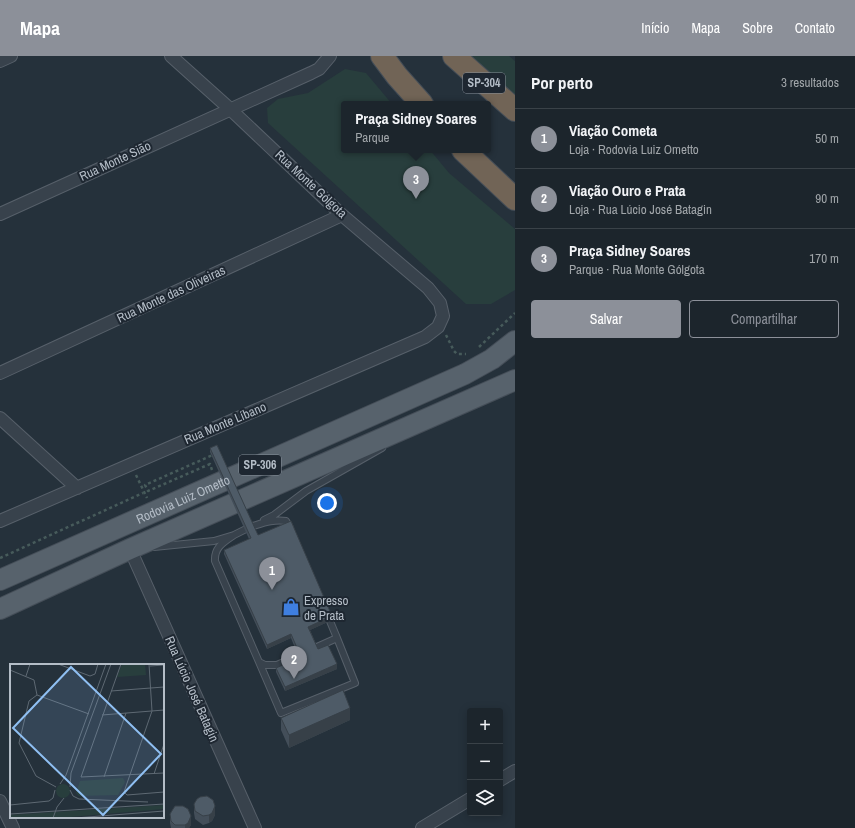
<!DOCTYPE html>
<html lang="pt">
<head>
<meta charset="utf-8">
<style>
	:root { --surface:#1c252c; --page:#293138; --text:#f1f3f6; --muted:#a0a5a9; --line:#3a4248; --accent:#8c9099 }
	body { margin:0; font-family:"Archivo Narrow",sans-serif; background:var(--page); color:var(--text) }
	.controls { position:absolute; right:12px; bottom:12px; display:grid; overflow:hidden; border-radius:4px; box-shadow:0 2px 10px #0003 }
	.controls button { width:36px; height:36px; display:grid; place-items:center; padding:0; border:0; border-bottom:1px solid var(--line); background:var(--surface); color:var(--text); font:20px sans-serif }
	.you { position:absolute; left:327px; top:447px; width:14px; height:14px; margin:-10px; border:3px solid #fff; border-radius:50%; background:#1a73e8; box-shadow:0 0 0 6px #1a73e833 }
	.badge { display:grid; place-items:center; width:26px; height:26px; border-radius:50%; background:var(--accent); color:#fff; font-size:13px; font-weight:700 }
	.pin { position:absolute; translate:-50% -33px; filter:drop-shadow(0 1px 2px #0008) }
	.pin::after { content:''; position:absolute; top:21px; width:14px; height:12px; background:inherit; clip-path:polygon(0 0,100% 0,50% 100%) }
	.popup { position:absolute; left:341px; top:45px; width:150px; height:52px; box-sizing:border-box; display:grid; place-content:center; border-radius:4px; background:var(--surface); filter:drop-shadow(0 1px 3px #0005); font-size:13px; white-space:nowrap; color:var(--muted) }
	.popup b { font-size:15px; color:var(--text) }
	.popup::after { content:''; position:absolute; left:50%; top:100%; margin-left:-8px; border:8px solid transparent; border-top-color:var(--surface) }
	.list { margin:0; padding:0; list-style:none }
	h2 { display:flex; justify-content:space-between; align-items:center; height:52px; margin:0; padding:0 16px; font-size:17px }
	h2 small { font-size:13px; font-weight:400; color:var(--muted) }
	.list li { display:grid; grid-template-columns:26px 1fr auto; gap:12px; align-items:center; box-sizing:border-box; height:60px; padding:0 16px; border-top:1px solid var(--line) }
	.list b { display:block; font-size:15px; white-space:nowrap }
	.list p { margin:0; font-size:13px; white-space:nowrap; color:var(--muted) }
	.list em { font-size:13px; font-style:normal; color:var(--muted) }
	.actions { display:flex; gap:8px; padding:12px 16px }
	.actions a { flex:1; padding:9px 0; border:1px solid var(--accent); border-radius:4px; text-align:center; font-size:14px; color:var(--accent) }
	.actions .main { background:var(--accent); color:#fff }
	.icon { flex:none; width:22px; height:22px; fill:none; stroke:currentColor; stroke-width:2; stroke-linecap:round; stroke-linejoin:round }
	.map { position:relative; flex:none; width:515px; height:772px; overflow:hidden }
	header { display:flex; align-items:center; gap:24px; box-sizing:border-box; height:56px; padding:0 20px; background:var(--accent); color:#fff }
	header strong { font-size:19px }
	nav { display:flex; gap:22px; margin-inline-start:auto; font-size:14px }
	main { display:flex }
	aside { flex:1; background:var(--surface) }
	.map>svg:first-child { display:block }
	.green { fill:#283e3d }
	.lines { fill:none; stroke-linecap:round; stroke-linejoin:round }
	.service-casing { stroke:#57606a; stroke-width:8 }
	.minor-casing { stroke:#57606a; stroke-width:14 }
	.primary-casing { stroke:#454e58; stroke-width:22 }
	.motorway-casing { stroke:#444d57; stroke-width:24 }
	.path { stroke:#475b5b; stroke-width:2.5; stroke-dasharray:3 3; stroke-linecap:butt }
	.service { stroke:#38424c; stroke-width:6 }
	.minor { stroke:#38424c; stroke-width:12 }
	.primary { stroke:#57626c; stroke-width:20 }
	.motorway { stroke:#716456; stroke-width:22 }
	.wall { fill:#434e59 }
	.shaded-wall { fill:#374048 }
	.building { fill:#4e5b67; stroke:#374048 }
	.labels { text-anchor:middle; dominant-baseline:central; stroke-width:4; stroke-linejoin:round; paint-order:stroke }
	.shield { fill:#1e2731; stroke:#87909a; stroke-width:1 }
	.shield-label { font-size:12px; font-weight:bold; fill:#b4bdc7 }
	.street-label { font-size:13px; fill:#b4bdc7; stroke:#1e2731 }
	.poi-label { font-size:13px; fill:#b4bdc7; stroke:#1e2731; text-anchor:start }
	.inset-road { fill:none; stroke:#5e6973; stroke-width:1 }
	.view { fill:#8fbff2; fill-opacity:0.15; stroke:#8fbff2; stroke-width:2 }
	.inset-edge { fill:none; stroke:#b4bdc7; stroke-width:2 }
</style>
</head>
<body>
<header>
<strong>Mapa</strong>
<nav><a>Início</a><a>Mapa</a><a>Sobre</a><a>Contato</a></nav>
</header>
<main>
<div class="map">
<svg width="515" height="772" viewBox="0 0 515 772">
	<rect width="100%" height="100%" fill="#25313b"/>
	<path class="green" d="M465,0H509L515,5V44Z
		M345,13L366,17L392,48H344V94H430L449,117L515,173V234L491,248H466L268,67L267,52L278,43L308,37Z"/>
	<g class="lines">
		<g class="service-casing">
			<path id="service" d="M264,464L274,459L306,435L382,392
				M253,470C263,467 274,463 286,465L290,472
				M234,479C224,486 214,491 215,505L259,606L265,609H277L337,582L327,558
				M154,491L214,485L234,479L252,470
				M259,606L281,657L355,627L337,582"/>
		</g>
		<g class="minor-casing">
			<path id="minor" d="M0,5L11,0
				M0,158L311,17L319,13L330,0
				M0,317L342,159
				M0,362L77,432
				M0,465L425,281L438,271L443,260L440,247L428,232L342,159L230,53L171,0
				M130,493L255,772
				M500,724L515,715
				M0,745L13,772
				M422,772L470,743"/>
		</g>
		<g class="primary-casing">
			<g id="primary">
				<path id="s1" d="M0,524L465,318L492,303L515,285"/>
				<path d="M0,553L130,493L515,324"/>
			</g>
		</g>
		<g class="motorway-casing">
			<path id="motorway" d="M382,0L397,20L422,48
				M454,0L515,54
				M463,94L515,143"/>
		</g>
		<path class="path" d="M446,279L454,295L457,298H466
			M479,291L515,257
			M212,414L210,408L148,435L145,429L215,398
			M136,419L147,442
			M0,502L143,437"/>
		<use href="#service" class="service"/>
		<use href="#minor" class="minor"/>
		<use href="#primary" class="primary"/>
		<use href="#motorway" class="motorway"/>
	</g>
	<path class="wall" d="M210,392L258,479L332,564L310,574L318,593L337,613L285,635L276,616V612L299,602L291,582L267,593L224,498V494L249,483L210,396Z
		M281,662L350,664L289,692L281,674Z
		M194,748L215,759L212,765L209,767L203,769L195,763L194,757Z
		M170,758L191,769L189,772H171L170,767Z"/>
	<path class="shaded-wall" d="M332,560V564L308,575V571Z
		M291,578V582L267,593V589Z
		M337,608V613L285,635V631Z
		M350,652V664L289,692V679Z
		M215,750V759L212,765L209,767V759Z
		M191,760V769L189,772H185V769Z"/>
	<path class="building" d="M217,389L258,479L291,465L332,560L308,571L318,593L328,589L337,608L285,631L276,612L301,601L291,578L267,589L224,494L251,482L210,392Z
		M343,634L350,652L289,679L281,662Z
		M207,740L213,744L215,750L212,757L209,759L203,760L195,755L194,748L197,743L200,741Z
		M175,750H183L188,753L191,760L188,767L185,769H175L171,765L170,758L173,753Z"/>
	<defs>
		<g id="shop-bare" transform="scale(1.38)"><path d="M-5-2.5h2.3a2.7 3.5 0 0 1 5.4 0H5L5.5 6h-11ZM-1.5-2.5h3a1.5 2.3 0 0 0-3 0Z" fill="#3f7fe0" stroke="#1e2731" stroke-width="2.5" paint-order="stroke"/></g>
	</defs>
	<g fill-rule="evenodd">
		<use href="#shop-bare" x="291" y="551"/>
	</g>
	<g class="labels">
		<g class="shield">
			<rect x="463" y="17" width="42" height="20" rx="3"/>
			<rect x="239" y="399" width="42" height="20" rx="3"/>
		</g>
		<g class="shield-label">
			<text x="484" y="27">SP-304</text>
			<text x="260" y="409">SP-306</text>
		</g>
		<g class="street-label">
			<text transform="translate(115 105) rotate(-25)">Rua Monte Sião</text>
			<text transform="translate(311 128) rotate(43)">Rua Monte Gólgota</text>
			<text transform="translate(171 238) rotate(-25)">Rua Monte das Oliveiras</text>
			<text transform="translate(225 367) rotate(-23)">Rua Monte Líbano</text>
			<text stroke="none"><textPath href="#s1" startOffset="200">Rodovia Luiz Ometto</textPath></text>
			<text transform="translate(192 633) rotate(66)">Rua Lúcio José Batagin</text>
		</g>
		<g class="poi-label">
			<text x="304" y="544">Expresso<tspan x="304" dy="15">de Prata</tspan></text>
		</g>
	</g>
	<g transform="translate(10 608)">
		<rect width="154" height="154" fill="#25313b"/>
		<path d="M112,0H135L136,11L107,13ZM113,114L115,118L108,131L69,132L66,129L70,117ZM46 127a7 7 0 1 1 14 0a7 7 0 1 1-14 0ZM154,141V145L48,154H0V151Z" fill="#283e3d"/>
		<path class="inset-road" d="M48,0L80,12L85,10L88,0M111,0L71,113L154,109M139,0L142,47L114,128L117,131L154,128M140,2L154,1M0,6L24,16L27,31M16,12L20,0M101,27L154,23M27,31L19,37L9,79L26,112L46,123M27,31L79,50M92,51L154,46M144,110L154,80M94,113L116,49M50,120L56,111L96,0M60,123L61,109L101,0M60,126L63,132L69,135L138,138M0,141L39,137L43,134L45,126M0,150L154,140M43,154L47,143L54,134M65,154L154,147"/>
		<path class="view" d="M61,3L151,90L93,151L3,64Z"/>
		<rect width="154" height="154" class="inset-edge"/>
	</g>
</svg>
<div class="controls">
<button>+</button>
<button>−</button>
<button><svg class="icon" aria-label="layers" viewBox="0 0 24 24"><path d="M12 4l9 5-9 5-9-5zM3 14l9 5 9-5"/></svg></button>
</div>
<div class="you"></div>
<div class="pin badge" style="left:272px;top:534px">1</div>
<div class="pin badge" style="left:294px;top:623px">2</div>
<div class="pin badge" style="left:416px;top:143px">3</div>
<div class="popup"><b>Praça Sidney Soares</b>Parque</div>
</div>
<aside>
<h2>Por perto<small>3 resultados</small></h2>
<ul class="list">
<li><span class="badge">1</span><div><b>Viação Cometa</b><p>Loja · Rodovia Luiz Ometto</p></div><em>50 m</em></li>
<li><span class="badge">2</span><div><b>Viação Ouro e Prata</b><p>Loja · Rua Lúcio José Batagin</p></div><em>90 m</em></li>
<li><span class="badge">3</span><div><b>Praça Sidney Soares</b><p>Parque · Rua Monte Gólgota</p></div><em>170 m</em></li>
</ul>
<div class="actions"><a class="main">Salvar</a><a>Compartilhar</a></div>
</aside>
</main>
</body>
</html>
